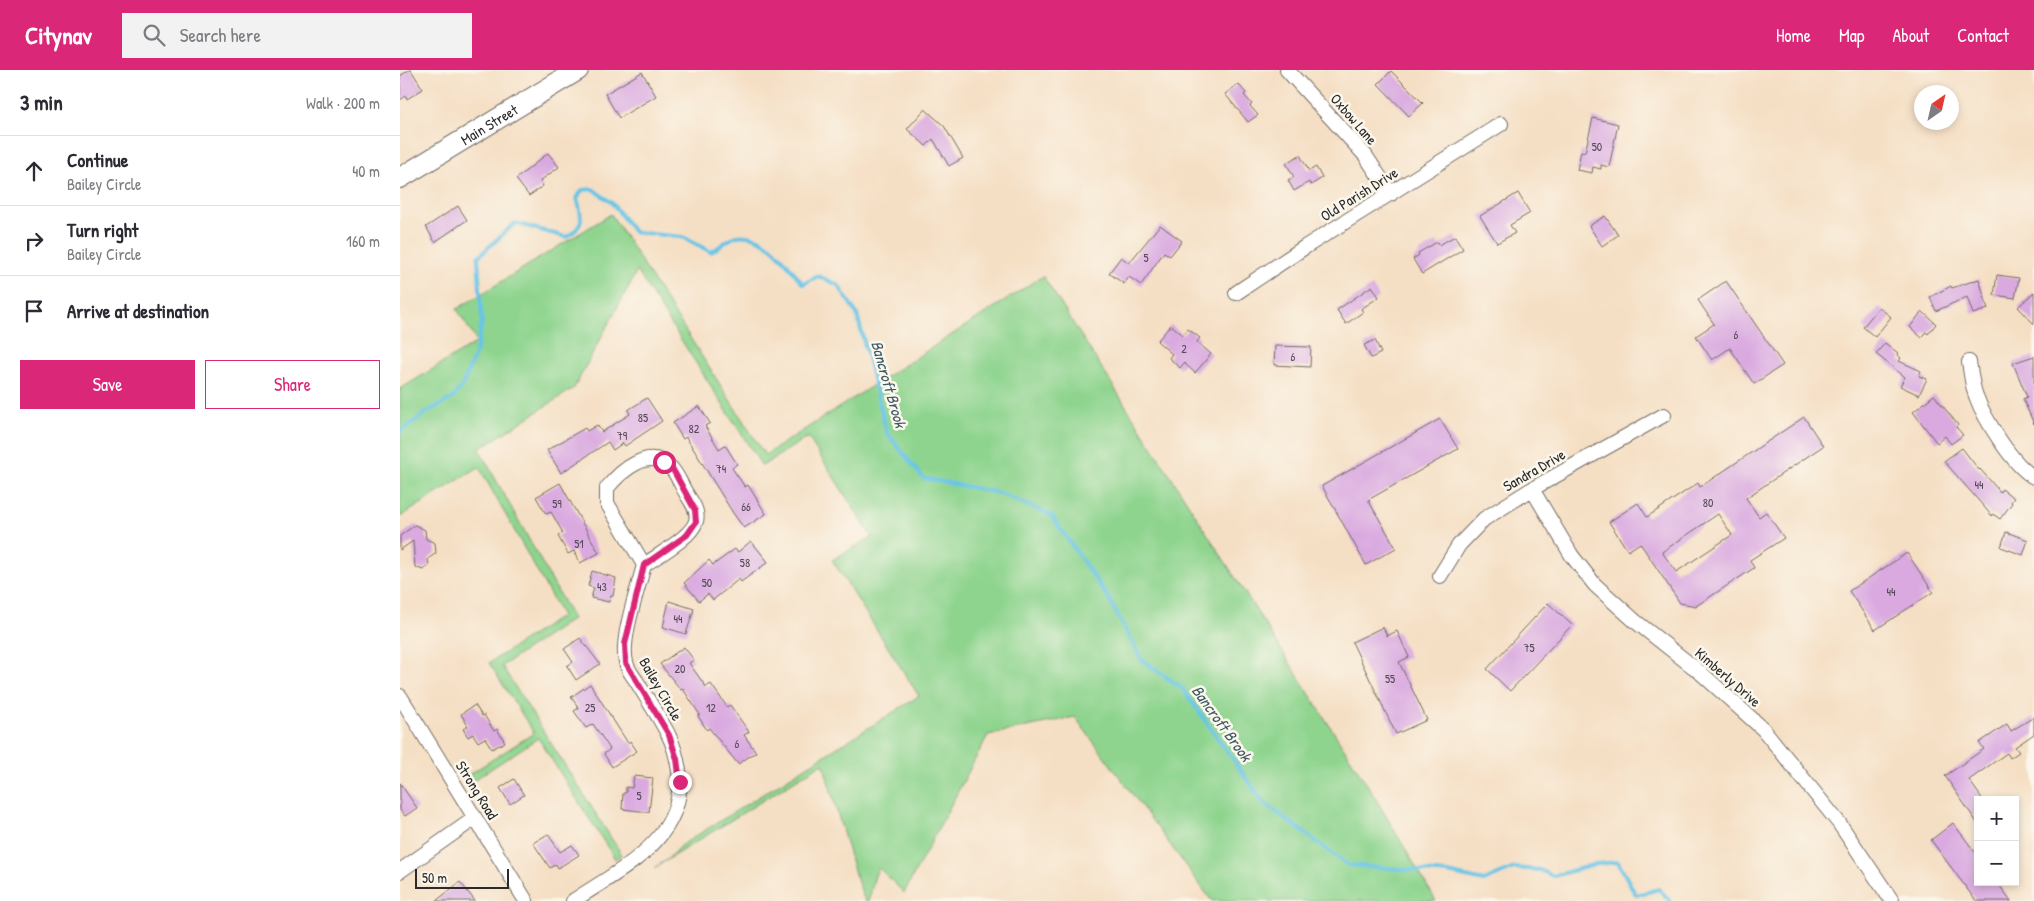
<!DOCTYPE html>
<html lang="en">
<head>
<meta charset="utf-8">
<style>
	:root { --surface:#fff; --page:#f2f2f3; --text:#2b2b33; --muted:#7c7c81; --line:#e1e1e2; --accent:#db2777 }
	body { margin:0; font-family:"Patrick Hand",sans-serif; background:var(--page); color:var(--text) }
	.controls { position:absolute; right:15px; bottom:15px; display:grid; overflow:hidden; border-radius:0px; box-shadow:0 2px 8px #0003 }
	.controls button { width:45px; height:45px; display:grid; place-items:center; padding:0; border:0; border-bottom:1px solid var(--line); background:var(--surface); color:var(--text); font:25px sans-serif }
	.compass { position:absolute; left:1514px; top:15px; width:45px; height:45px; border-radius:50%; background:var(--surface); box-shadow:0 2px 8px #0003; rotate:34deg }
	.scale { position:absolute; left:15px; bottom:12px; width:94px; box-sizing:border-box; padding-left:5px; border:2px solid #2b2b2b; border-top:0; font-size:14px; line-height:18px; white-space:nowrap; color:#2b2b2b; -webkit-text-stroke:4px #fbf7ec; paint-order:stroke }
	.stop { position:absolute; width:15px; height:15px; margin:-11px; border:4px solid #db2777; border-radius:50%; background:#fff }
	.stop.end { background:#db2777; border-color:#fff; box-shadow:0 1px 5px #0008 }
	.list { margin:0; padding:0; list-style:none }
	h2 { display:flex; justify-content:space-between; align-items:center; height:65px; margin:0; padding:0 20px; font-size:21px }
	h2 small { font-size:16px; font-weight:400; color:var(--muted) }
	.list li { display:grid; grid-template-columns:32px 1fr auto; gap:15px; align-items:center; box-sizing:border-box; height:70px; padding:0 20px; border-top:1px solid var(--line) }
	.list b { display:block; font-size:19px; white-space:nowrap }
	.list p { margin:0; font-size:16px; white-space:nowrap; color:var(--muted) }
	.list em { font-size:16px; font-style:normal; color:var(--muted) }
	.actions { display:flex; gap:10px; padding:15px 20px }
	.actions a { flex:1; padding:11px 0; border:1px solid var(--accent); border-radius:0px; text-align:center; font-size:18px; color:var(--accent) }
	.actions .main { background:var(--accent); color:#fff }
	.icon { flex:none; width:28px; height:28px; fill:none; stroke:currentColor; stroke-width:2; stroke-linecap:round; stroke-linejoin:round }
	.map { position:relative; flex:none; width:1634px; height:831px; overflow:hidden }
	header { display:flex; align-items:center; gap:30px; box-sizing:border-box; height:70px; padding:0 25px; background:var(--accent); color:#fff }
	header strong { font-size:24px }
	nav { display:flex; gap:28px; margin-inline-start:auto; font-size:18px }
	.search { width:350px; height:45px; background:var(--page); display:flex; align-items:center; gap:12px; box-sizing:border-box; padding:0 18px; border-radius:0px; color:var(--muted); font-size:19px }
	main { display:flex }
	aside { flex:1; background:var(--surface) }
	.map>svg:first-child { display:block }
	.green { fill:#8ed48e; stroke:#5c805c }
	.lines { fill:none; stroke-linecap:round; stroke-linejoin:round }
	.stream { stroke:#68c4e6; stroke-width:4 }
	.building { fill:#d9a9e0; fill-rule:evenodd }
	.street-casing { stroke:#726a61; stroke-width:16 }
	.secondary-casing { stroke:#726a61; stroke-width:22 }
	.street { stroke:#fff; stroke-width:14 }
	.secondary { stroke:#fff; stroke-width:20 }
	.route { stroke:#db2777; stroke-width:6 }
	.labels { text-anchor:middle; dominant-baseline:central; stroke-width:5; stroke-linejoin:round; paint-order:stroke }
	.number-label { font-size:12px; fill:#564a58 }
	.street-label { font-size:15px; fill:#2b2b2b; stroke:#fbf7ec }
	.water-label { font-size:16px; font-style:italic; fill:#3d5963; stroke:#fbf7ec }
</style>
</head>
<body>
<header>
<strong>Citynav</strong>
<div class="search"><svg class="icon" aria-label="search" viewBox="0 0 24 24"><circle cx="10" cy="10" r="6"/><path d="M15 15l6 6"/></svg>Search here</div>
<nav><a>Home</a><a>Map</a><a>About</a><a>Contact</a></nav>
</header>
<main>
<aside>
<h2>3 min<small>Walk · 200 m</small></h2>
<ul class="list">
<li><svg class="icon" aria-label="ahead" viewBox="0 0 24 24"><path d="M12 20V5M6 11l6-6 6 6"/></svg><div><b>Continue</b><p>Bailey Circle</p></div><em>40 m</em></li>
<li><svg class="icon" aria-label="right" viewBox="0 0 24 24"><path d="M7 20v-9h11M14 6l5 5-5 5"/></svg><div><b>Turn right</b><p>Bailey Circle</p></div><em>160 m</em></li>
<li><svg class="icon" aria-label="arrive" viewBox="0 0 24 24"><path d="M6 21V4h12l-3 4 3 4H6"/></svg><div><b>Arrive at destination</b></div></li>
</ul>
<div class="actions"><a class="main">Save</a><a>Share</a></div>
</aside>
<div class="map">
<svg width="1634" height="831" viewBox="0 0 1634 831">
	<rect width="100%" height="100%" fill="#fbf7ec"/>
	<filter id="ink" filterUnits="userSpaceOnUse"><feTurbulence type="fractalNoise" baseFrequency=".02" numOctaves="2"/><feDisplacementMap in="SourceGraphic" scale="10" xChannelSelector="R" yChannelSelector="G"/><feConvolveMatrix kernelMatrix="1 2 1 2 8 2 1 2 1" color-interpolation-filters="sRGB"/></filter>
	<filter id="wash" filterUnits="userSpaceOnUse"><feTurbulence type="fractalNoise" baseFrequency=".0096" numOctaves="4" result="noise"/><feDisplacementMap in="SourceGraphic" scale="20" xChannelSelector="R" yChannelSelector="G"/><feGaussianBlur stdDeviation="1.12" result="paint"/><feColorMatrix in="noise" values="0 0 0 0 0 0 0 0 0 0 0 0 0 0 0 0 0 1.4 0 .05"/><feComposite in="paint" operator="in"/></filter>
	<g filter="url(#wash)">
		<rect width="100%" height="100%" fill="#f5dfc4"/>
		<path class="green" d="M211,144L365,385L643,206L970,719L1036,831H812L675,647L588,665L504,823L479,798C472,808 473,820 468,831H465L455,804L423,693L254,798L268,789L280,776L519,626L434,493L432,490L472,467L408,367L362,396L237,201L174,318L79,379L173,549L102,596L222,785L215,789L138,668L68,714L65,707L134,663L89,593L162,546L79,397L0,447V319L77,272L57,239Z"/>
		<g class="lines">
			<path class="stream" d="M0,362L27,342L53,328L62,316L76,282L82,252L78,187L115,153L166,167C186,156 182,147 177,128L182,120L193,119L212,133L234,162L283,167L311,182C318,178 329,168 337,166C366,161 387,194 403,214L418,206L438,215L457,244L487,363L523,408L599,423L651,445L707,526L742,590L782,618L864,733L948,795L1048,803L1084,811L1114,798L1140,800L1153,806L1197,794L1218,792L1236,825L1259,819L1270,831"/>
		</g>
		<g id="blocks">
			<path class="building" d="M9,0H11L23,19L7,29L6,26L0,30V6Z
				M991,1L1023,33L1009,46L978,14Z
				M242,2L256,26L219,48L205,24Z
				M838,14L846,23L844,25L852,34L850,36L858,45L848,52L825,24Z
				M525,39L544,56L563,88L549,96L533,69L526,76L507,59Z
				M1193,48L1218,54L1209,97L1201,95V99L1193,97L1192,103L1177,100L1181,81L1185,82Z
				M148,83L159,97L140,111L143,116L129,126L116,109Z
				M900,85L909,101L916,97L922,108L911,115L909,112L894,121L888,110L894,107L886,93Z
				M1118,123L1130,143L1110,155L1115,163L1097,173L1080,146Z
				M58,136L67,150L35,172L26,157Z
				M1205,146L1218,165L1202,176L1189,156Z
				M760,155L782,171L770,186L764,182L741,215L729,207L724,214L709,203L721,187L729,193Z
				M1055,166L1063,179L1022,204L1013,189L1019,185L1018,183L1037,172L1039,175Z
				M1597,205L1619,208L1615,228L1594,225Z
				M1579,209L1588,239L1573,244L1567,227L1536,241L1530,227L1551,216L1552,218Z
				M1326,211L1383,295L1354,314L1330,278L1312,290L1296,266L1314,254L1298,230Z
				M972,216L979,227L961,239L963,242L946,254L937,240Z
				M1634,222V254L1618,237Z
				M1479,237L1491,247L1475,267L1463,257Z
				M1522,241L1536,254L1528,264L1526,262L1521,267L1510,257Z
				M771,255L783,265L788,259L800,268L797,272L811,284L795,303L784,293L780,298L769,288L772,284L757,271Z
				M975,270L981,283L971,288L964,275Z
				M1485,273L1498,283L1497,285L1501,288L1499,291L1521,301L1519,306L1527,309L1519,325L1500,316L1505,307L1476,284Z
				M875,276L911,277L910,297L874,295Z
				M1634,286V354L1623,329L1627,327L1613,293Z
				M1534,325L1558,355L1556,357L1563,365L1551,374L1545,366L1537,373L1513,342Z
				M247,328L262,351L225,376L223,373L213,380L208,372L161,403L147,380L185,358L187,361L197,355L202,362L230,344L228,340Z
				M299,336L310,353L305,356L319,379L325,375L337,394L332,398L345,417L348,415L366,444L344,458L333,443L286,367L283,369L273,353Z
				M1404,347L1423,376L1346,428L1359,447L1366,442L1384,468L1350,490L1354,498L1296,536L1280,533L1240,473L1228,481L1209,452L1238,433L1247,447L1298,413L1300,417ZM1318,444L1332,465L1276,502L1262,482Z
				M1040,349L1058,379L968,430L996,478L966,495L922,416Z
				M1562,378L1579,400L1580,399L1600,422L1602,419L1614,428L1611,432L1612,433L1600,449L1593,444L1592,446L1544,391Z
				M160,413L199,483L180,493L174,481L168,484L158,466L163,463L151,442L146,444L136,427Z
				M15,455L25,460L26,469L35,473L36,483L28,489L29,495L23,500L15,497L13,471L0,480V466Z
				M1606,462L1628,470L1623,485L1601,477Z
				M351,471L368,492L341,512L339,509L313,530L308,524L299,531L284,513L309,490L313,495L335,479L338,482Z
				M1507,483L1533,522L1475,560L1449,521Z
				M192,501L216,508L213,526H210L209,532L191,528L194,518L188,516Z
				M269,531L294,539L286,564L263,557Z
				M1148,533L1172,555L1110,621L1087,599Z
				M983,557L987,566L997,561L1009,587L999,592L1027,650L996,664L952,572Z
				M180,568L200,594L176,610L167,596L173,592L164,579Z
				M284,577L294,590L289,593L306,617L311,614L327,637L330,635L349,662L344,665L356,682L338,694L309,658L307,660L298,646L300,645L283,619L281,620L260,594Z
				M190,614L228,673L230,671L237,681L212,697L204,684L210,679L193,654L186,658L174,641L179,638L171,627Z
				M75,635L82,646L84,645L94,661L97,659L105,672L92,679L85,668L78,672L73,664L68,667L63,659L68,656L61,644Z
				M1634,647V664L1615,677L1619,682L1610,688L1607,683L1569,710L1583,730H1578V754L1545,706L1584,679L1579,673L1607,654L1611,661Z
				M234,706L253,708L249,742L222,739L223,723H226V717L232,718Z
				M114,709L124,725L110,734L100,718Z
				M0,713L17,738L5,746L0,740Z
				M1553,753L1578,786V812H1597L1611,831H1576L1531,770Z
				M148,764L160,782L172,775L179,785L158,798L156,794L150,798L133,773Z
				M60,812L75,831H36Z"/>
		</g>
	</g>
	<g filter="url(#ink)">
		<use href="#blocks" fill-opacity="0" stroke="#726a61" stroke-width="1"/>
		<g class="lines">
			<g class="street-casing">
				<path id="street" d="M887,0L965,85L991,124
					M836,223L905,177L1101,54
					M1569,292C1571,303 1572,316 1576,326C1584,348 1613,396 1634,407
					M1132,419L1172,486L1195,515L1235,551L1301,603L1363,659L1439,753L1492,831
					M1040,506L1059,475L1084,449L1132,419L1264,345
					M0,626L126,831
					M0,801L75,748
					M173,831C221,799 287,769 279,701C277,688 274,675 268,664C259,646 247,629 237,612C233,606 227,599 226,592C220,570 238,519 244,495C257,486 292,467 296,451C299,441 291,431 286,423C281,415 277,403 270,397C249,376 221,401 207,418V433L244,495"/>
			</g>
			<g class="secondary-casing">
				<g id="secondary">
					<path id="s1" d="M0,108L178,0"/>
				</g>
			</g>
			<use href="#street" class="street"/>
			<use href="#secondary" class="secondary"/>
		</g>
	</g>
	<g class="lines" filter="url(#ink)">
		<path class="route" d="M264,392L272,398L295,440L296,452L287,465L244,495L225,574L226,593L269,665L277,689L280,712"/>
	</g>
	<g class="labels">
		<g class="number-label">
			<text x="1197" y="76">50</text>
			<text x="746" y="187">5</text>
			<text x="1336" y="264">6</text>
			<text x="784" y="278">2</text>
			<text x="893" y="286">6</text>
			<text x="243" y="347">85</text>
			<text x="294" y="358">82</text>
			<text x="222" y="365">79</text>
			<text x="321" y="398">74</text>
			<text x="1579" y="414">44</text>
			<text x="1308" y="432">80</text>
			<text x="157" y="433">59</text>
			<text x="346" y="436">66</text>
			<text x="179" y="473">51</text>
			<text x="345" y="492">58</text>
			<text x="307" y="512">50</text>
			<text x="202" y="516">43</text>
			<text x="1491" y="521">44</text>
			<text x="278" y="548">44</text>
			<text x="1129" y="577">75</text>
			<text x="280" y="598">20</text>
			<text x="990" y="608">55</text>
			<text x="190" y="637">25</text>
			<text x="311" y="637">12</text>
			<text x="337" y="673">6</text>
			<text x="239" y="725">5</text>
		</g>
		<g class="street-label">
			<text transform="translate(954 49) rotate(49)">Oxbow Lane</text>
			<text stroke="none"><textPath href="#s1" startOffset="104">Main Street</textPath></text>
			<text transform="translate(959 124) rotate(-32)">Old Parish Drive</text>
			<text transform="translate(1134 400) rotate(-30)">Sandra Drive</text>
			<text transform="translate(1328 607) rotate(41)">Kimberly Drive</text>
			<text transform="translate(261 619) rotate(60)">Bailey Circle</text>
			<text transform="translate(77 720) rotate(58)">Strong Road</text>
		</g>
		<g class="water-label">
			<text transform="translate(489 314) rotate(74)">Bancroft Brook</text>
			<text transform="translate(822 653) rotate(54)">Bancroft Brook</text>
		</g>
	</g>
</svg>
<div class="controls">
<button>+</button>
<button>−</button>
</div>
<svg class="compass" viewBox="-18 -18 36 36"><path d="M0-13l5 13h-10z" fill="#e53935"/><path d="M0 13l5-13h-10z" fill="#7c7c81"/></svg>
<div class="scale">50 m</div>
<div class="stop" style="left:264px;top:392px"></div>
<div class="stop end" style="left:280px;top:712px"></div>
</div>
</main>
</body>
</html>
